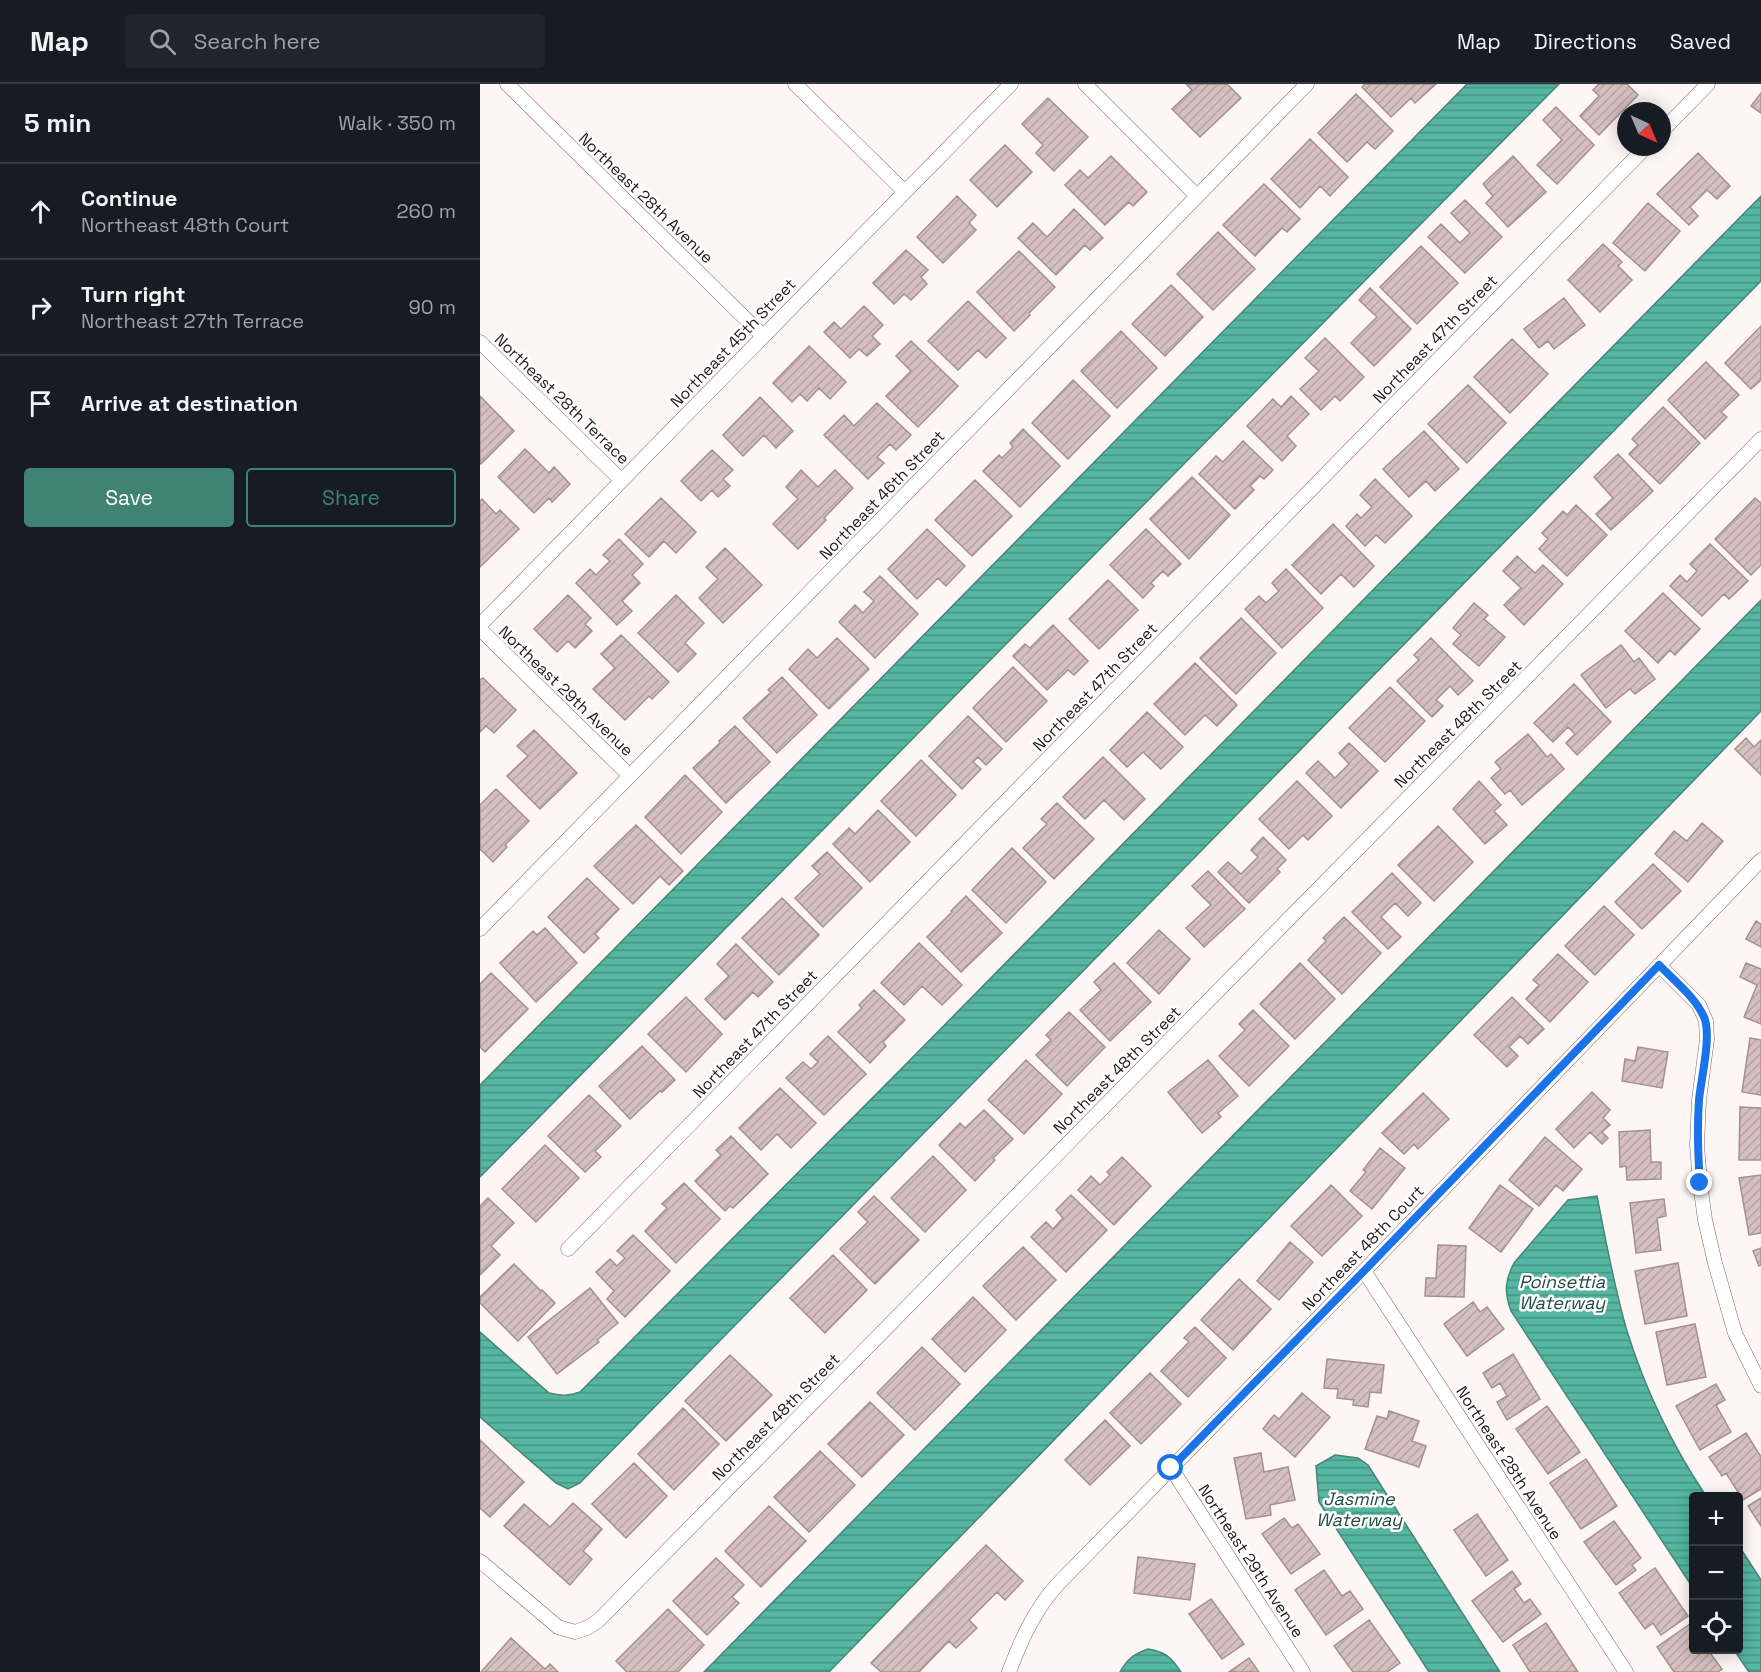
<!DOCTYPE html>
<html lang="en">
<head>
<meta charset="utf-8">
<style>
	:root { --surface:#171b24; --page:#20242c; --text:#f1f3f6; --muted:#9ea1a6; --line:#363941; --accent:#408375 }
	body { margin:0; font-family:"Space Grotesk",sans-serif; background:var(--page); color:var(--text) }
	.controls { position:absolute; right:18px; bottom:18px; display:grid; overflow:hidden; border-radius:6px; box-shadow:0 3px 15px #0003 }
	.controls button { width:54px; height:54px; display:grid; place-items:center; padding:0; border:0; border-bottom:2px solid var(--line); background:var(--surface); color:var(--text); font:30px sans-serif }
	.compass { position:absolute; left:1137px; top:18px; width:54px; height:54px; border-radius:50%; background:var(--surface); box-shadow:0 3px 15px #0003; rotate:136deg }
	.stop { position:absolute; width:18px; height:18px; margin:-14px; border:4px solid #1a73e8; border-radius:50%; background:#fff }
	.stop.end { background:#1a73e8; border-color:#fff; box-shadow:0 2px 6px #0008 }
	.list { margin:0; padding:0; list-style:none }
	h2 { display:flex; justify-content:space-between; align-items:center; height:78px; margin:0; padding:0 24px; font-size:26px }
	h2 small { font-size:20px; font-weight:400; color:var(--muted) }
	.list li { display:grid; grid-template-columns:39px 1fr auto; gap:18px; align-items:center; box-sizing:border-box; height:96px; padding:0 24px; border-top:2px solid var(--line) }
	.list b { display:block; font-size:22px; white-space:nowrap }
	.list p { margin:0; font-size:20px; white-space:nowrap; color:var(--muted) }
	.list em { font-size:20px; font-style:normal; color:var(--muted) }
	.actions { display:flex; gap:12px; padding:18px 24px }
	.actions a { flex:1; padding:14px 0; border:2px solid var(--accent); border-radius:6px; text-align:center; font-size:21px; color:var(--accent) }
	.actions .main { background:var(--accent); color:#fff }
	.icon { flex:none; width:33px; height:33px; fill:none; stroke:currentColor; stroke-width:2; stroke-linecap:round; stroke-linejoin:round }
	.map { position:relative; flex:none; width:1281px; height:1588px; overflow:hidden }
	header { display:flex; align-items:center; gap:36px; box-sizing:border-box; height:84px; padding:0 30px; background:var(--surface); border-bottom:2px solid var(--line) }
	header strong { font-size:28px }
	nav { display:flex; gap:33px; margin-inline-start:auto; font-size:21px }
	.search { width:420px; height:54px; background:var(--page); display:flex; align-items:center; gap:15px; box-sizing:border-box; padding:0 21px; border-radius:6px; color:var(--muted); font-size:22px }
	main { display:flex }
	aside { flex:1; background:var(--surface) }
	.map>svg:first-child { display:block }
	.water { fill:url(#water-rules); stroke:#458779; stroke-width:1.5 }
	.building { fill:url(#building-hatch); stroke:#a49090; stroke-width:1.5 }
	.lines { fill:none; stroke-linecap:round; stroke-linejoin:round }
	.street-casing { stroke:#7a6867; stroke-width:15 }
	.street { stroke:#fff; stroke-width:14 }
	.route { stroke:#1a73e8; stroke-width:8 }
	.labels { text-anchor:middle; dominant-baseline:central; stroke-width:5; stroke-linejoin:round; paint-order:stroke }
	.street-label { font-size:16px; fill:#211919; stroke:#fff }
	.water-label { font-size:18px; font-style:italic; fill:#224d44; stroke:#fff }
</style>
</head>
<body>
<header>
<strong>Map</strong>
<div class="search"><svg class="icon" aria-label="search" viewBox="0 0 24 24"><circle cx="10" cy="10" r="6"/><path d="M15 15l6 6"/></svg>Search here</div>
<nav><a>Map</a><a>Directions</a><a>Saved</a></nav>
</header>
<main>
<aside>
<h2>5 min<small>Walk · 350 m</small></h2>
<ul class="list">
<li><svg class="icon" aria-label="ahead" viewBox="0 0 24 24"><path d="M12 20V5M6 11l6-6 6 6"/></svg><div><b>Continue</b><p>Northeast 48th Court</p></div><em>260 m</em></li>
<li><svg class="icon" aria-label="right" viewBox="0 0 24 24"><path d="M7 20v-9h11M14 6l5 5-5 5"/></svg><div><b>Turn right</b><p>Northeast 27th Terrace</p></div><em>90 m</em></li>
<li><svg class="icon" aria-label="arrive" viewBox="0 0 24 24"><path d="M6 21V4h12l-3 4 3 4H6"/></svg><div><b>Arrive at destination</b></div></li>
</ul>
<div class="actions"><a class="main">Save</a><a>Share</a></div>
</aside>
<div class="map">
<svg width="1281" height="1588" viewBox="0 0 1281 1588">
	<defs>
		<pattern id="water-rules" width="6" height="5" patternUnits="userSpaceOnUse" patternTransform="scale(1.5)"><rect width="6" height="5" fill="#55b6a2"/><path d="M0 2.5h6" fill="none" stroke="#469383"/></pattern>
		<pattern id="building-hatch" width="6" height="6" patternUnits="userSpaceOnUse" patternTransform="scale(1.5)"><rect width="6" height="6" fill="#d5c0bf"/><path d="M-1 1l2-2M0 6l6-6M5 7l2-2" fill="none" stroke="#b7a4a4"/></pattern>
	</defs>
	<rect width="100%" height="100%" fill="#fef6f5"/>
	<path class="water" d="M987,0H1079L0,1093V1001Z
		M1281,112V197L100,1399L88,1405L76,1399L0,1333V1248L69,1309C81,1312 88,1312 100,1308L430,976Z
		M1281,516V627L349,1588H224Z
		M1117,1112C1126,1157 1134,1203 1147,1247C1165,1305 1192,1361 1226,1412H1214L1213,1504L1031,1227C1024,1208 1025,1196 1034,1179L1088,1116Z
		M855,1371L878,1374L888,1381L1020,1588H949L839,1418L836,1382Z
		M1259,1462L1281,1496V1588H1269L1254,1566H1258Z
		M668,1565C686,1568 691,1573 701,1588H640C647,1575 654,1570 668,1565Z"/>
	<path class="building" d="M706,0H747L761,14L720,53L692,25L712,6Z
		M885,0H956L935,19L931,14L911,33L882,3Z
		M1119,0H1147L1158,11L1119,51L1100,32L1119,12L1113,6Z
		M1281,9V29L1271,22Z
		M876,10L913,47L895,65L887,58L867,78L838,49Z
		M568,14L608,53L574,87L556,69L563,61L542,40Z
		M1076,23L1114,61L1077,100L1057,81L1082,56L1063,36Z
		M830,55L868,93L850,112L840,102L820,124L791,95Z
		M525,61L552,88L517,123L490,96Z
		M1218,69L1250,102L1237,115L1227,106L1210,123L1218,132L1209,141L1177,110Z
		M631,72L667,108L653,122L649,118L625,141L585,101L600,86L608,94Z
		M1033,72L1066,108L1028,143L1006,119L1013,112L1003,100Z
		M784,100L820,135L807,148L802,144L775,172L743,141Z
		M477,112L496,131L489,139L496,146L463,179L437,153Z
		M985,116L1022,153L985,189L948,153L961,140L980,159L990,149L971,129Z
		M1168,119L1200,147L1165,187L1133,159Z
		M594,125L623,154L610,166L605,161L576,191L538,154L553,139L567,153Z
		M738,148L775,185L733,226L697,190Z
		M1123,160L1142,178L1138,182L1152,196L1120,228L1088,196Z
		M941,162L978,199L937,240L900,203Z
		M426,166L448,186L441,193L447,200L431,216L424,210L414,220L393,199Z
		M539,167L575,203L549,229L550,231L534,247L497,208Z
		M691,201L723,233L685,272L652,240Z
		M890,204L931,245L894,282L871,259L897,233L879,216Z
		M1084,214L1105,241L1074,265L1068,257L1059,264L1044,245Z
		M488,217L526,254L506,274L498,266L478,286L448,257Z
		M384,222L403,241L392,252L400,260L387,272L379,265L370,274L344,248L354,238L361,245Z
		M1281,242V296L1271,305L1245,279Z
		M641,247L677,284L637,324L601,287Z
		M845,254L884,293L860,317L855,312L841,326L820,305L839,287L825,274Z
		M1032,255L1068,290L1030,329L994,293Z
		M431,257L478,302L438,343L406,312L431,287L416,272Z
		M329,262L366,298L350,315L339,304L327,317L320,310L312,318L293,299Z
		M1226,278L1259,311L1241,328L1247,333L1225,355L1188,316Z
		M593,296L630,332L588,375L552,339Z
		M988,301L1026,339L987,379L948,340Z
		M0,312L34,347L1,380L0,378Z
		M811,312L829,330L807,352L816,362L802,377L767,342L793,315L801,323Z
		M280,313L313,347L296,364L284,351L263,372L243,351Z
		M397,319L431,351L416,366L410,360L397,373L404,379L388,395L344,351L364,331L374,342Z
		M1183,323L1220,359L1180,400L1149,370L1158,361L1152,355Z
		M543,345L580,382L540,423L503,387L519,371L522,374L533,363L530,359Z
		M944,347L979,385L955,407L946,397L929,413L903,385Z
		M763,357L793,386L784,395L780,392L770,402L774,406L755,425L719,390L736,372L743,378Z
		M45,365L69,389L74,383L90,400L72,418L69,414L54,429L18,393Z
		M232,366L253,386L243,395L250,402L238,413L232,406L221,417L201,397Z
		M1138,370L1173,407L1131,446L1116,430L1133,414L1114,393Z
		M321,386L338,403L355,386L373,404L344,434L346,436L318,465L293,440L318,415L306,403Z
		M712,393L750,431L709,475L670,435Z
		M895,395L932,432L905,459L896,451L885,462L866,442L877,430L881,434L892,423L880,411Z
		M495,396L532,432L492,472L455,436Z
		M181,414L216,448L196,469L184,457L169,473L145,450Z
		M1275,414L1281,419V481L1271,491L1235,455Z
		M2,415L16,430L20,426L39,445L0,483V417Z
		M1096,421L1127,451L1087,492L1059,465L1068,455L1062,449L1083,427L1087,431Z
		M853,440L894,482L874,503L861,490L841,510L812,481Z
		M447,445L485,482L466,502L458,494L437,515L408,485Z
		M666,445L701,480L688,492L683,487L671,499L674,502L663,514L630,481Z
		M139,455L163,480L152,491L160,499L142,517L152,527L137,541L96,499L110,485L116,491L130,477L123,471Z
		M1230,460L1268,497L1249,515L1244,510L1222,532L1190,502L1200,491L1207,498L1217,487L1210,480Z
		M245,464L282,501L243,539L219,514L238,495L226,483Z
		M1037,472L1055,489L1063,481L1083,500L1044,541L1024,521L1041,504L1023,487Z
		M806,485L843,524L802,564L765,525L779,512L786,519L799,507L792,499Z
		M400,492L438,530L395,574L359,538L375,521L383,529L394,517L384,508Z
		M628,496L658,526L619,565L589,535Z
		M1183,509L1220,545L1195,571L1190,566L1178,579L1145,547Z
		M88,511L111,534L105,540L112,547L95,564L88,557L77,568L54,545Z
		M196,511L224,539L205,559L216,570L198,588L158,549Z
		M994,519L1008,531L1004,535L1025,553L999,582L973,560L981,551L973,544Z
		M761,534L796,569L756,610L720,574Z
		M573,541L608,577L594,591L588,586L567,606L533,572L545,560L550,564Z
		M141,551L189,598L172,615L169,612L145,636L113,605L135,584L121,570Z
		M357,554L389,585L349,625L309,585L328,565L337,574Z
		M951,554L993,597L978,611L970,602L956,616L963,622L952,633L917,597L939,576L934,571Z
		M1141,561L1154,578L1159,574L1175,595L1155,610L1150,605L1126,624L1101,591Z
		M715,579L757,621L737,642L725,631L705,651L674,620Z
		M533,583L567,617L526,658L493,624Z
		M302,593L337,631L297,669L263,634L291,608L288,606Z
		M3,594L36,626L14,649L6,642L0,648V596Z
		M1094,600L1131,638L1097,671L1086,659L1095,650L1088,643L1073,658L1054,639Z
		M910,603L945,637L905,678L869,644Z
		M667,628L703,663L681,685L663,668L647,683L630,666Z
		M488,632L522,665L506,681L498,673L493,678L501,685L482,705L449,672Z
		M255,642L290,678L246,719L213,684L240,659L239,657Z
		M54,646L97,689L60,725L27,692L48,672L37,662Z
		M1048,650L1067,673L1071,670L1084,685L1042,721L1030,706L1025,710L1011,694L1021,685L1015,678Z
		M1266,654L1274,663L1281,656V691L1255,665Z
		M869,659L898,687L861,724L826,689L838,677L855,694L869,680L859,669Z
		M623,673L665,715L644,736L624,716L605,735L583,713Z
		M441,676L476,711L436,752L401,717Z
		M205,691L242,728L201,770L165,733Z
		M817,697L852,732L828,756L823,751L809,765L779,735Z
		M999,697L1021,721L1014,727L1027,741L1005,760L973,725Z
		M16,705L49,737L25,761L27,763L13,778L0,765V721Z
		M577,719L614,755L574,795L543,764L567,740L561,735Z
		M398,726L430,758L390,798L353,760L369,744L375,750Z
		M1222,739L1243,757L1208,798L1175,770L1194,747L1207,757Z
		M156,741L203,787L189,801L180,792L153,820L114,782Z
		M958,742L993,778L954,817L918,781Z
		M783,753L806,776L797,785L800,788L769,819L738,788L748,778L761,790L778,773L771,766Z
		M532,764L566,798L526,839L492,806Z
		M347,768L382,804L343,843L315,814L340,790L332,782Z
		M1173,780L1201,807L1162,845L1135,818Z
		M728,787L765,825L724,863L706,844L731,821L712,802Z
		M912,789L941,819L928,832L915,819L901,833L921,853L908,865L872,828Z
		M107,794L139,825L115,850L119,854L104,869L68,833Z
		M486,812L522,849L481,888L447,853L472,828L471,827Z
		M302,814L339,851L299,891L262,854Z
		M1124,822L1154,851L1115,891L1085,862Z
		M864,833L901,869L862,910L828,876L846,857L843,854Z
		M1276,837L1281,840V863L1266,855Z
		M65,844L97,879L56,918L20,879L53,847L57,851Z
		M679,846L710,875L679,910L647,879Z
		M439,859L482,901L462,921L442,902L424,921L401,899Z
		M256,860L293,898L278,913L273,908L245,936L225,915L249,892L237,880Z
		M1078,870L1108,898L1070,938L1046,915L1059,901L1053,896Z
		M634,879L671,918L630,957L600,926L621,906L614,898Z
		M820,879L855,915L815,955L780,920Z
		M1266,879L1281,885V940L1264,933L1277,901L1260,893Z
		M11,889L48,925L5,968L0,963V900Z
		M394,906L425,936L403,958L406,962L390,979L358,948L382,924L379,921Z
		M206,913L242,950L206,988L168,950Z
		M1032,913L1064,945L1048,960L1040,952L1029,963L1038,972L1027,983L994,951Z
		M773,926L809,962L769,1002L739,972L765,946L759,940Z
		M589,928L625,963L587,1002L556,971L571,956L566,951Z
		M348,952L386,990L344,1031L306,994L323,978L331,985L338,978L330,970Z
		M1270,954L1281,956V1011L1262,1008Z
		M162,962L195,996L182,1008L180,1007L150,1035L119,1002Z
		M1158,963L1188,968L1182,1004L1142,997L1145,975L1155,977Z
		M546,976L582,1010L544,1050L508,1016Z
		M728,976L758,1012L738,1029L741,1033L722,1049L688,1008Z
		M300,1004L336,1039L311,1064L297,1050L281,1066L259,1044Z
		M1112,1008L1130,1026L1123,1034L1130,1041L1122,1048L1128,1054L1122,1060L1110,1048L1094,1064L1076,1045Z
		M943,1009L969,1035L938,1065L934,1060L924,1070L902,1049Z
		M109,1011L141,1042L115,1067L121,1073L105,1088L68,1052Z
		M1260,1023L1281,1024V1076H1259Z
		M504,1026L533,1055L513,1074L515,1076L495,1097L459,1061L480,1039L485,1044Z
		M1170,1046L1171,1078H1181V1095L1147,1096L1146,1082L1140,1083L1139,1048Z
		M251,1052L288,1090L253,1124L250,1122L245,1127L215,1097L241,1071L236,1066Z
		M1065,1053L1102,1085L1083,1107L1076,1101L1059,1122L1029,1096Z
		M65,1061L99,1094L56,1138L22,1105Z
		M900,1064L925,1084L892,1125L870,1107L886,1088L883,1086Z
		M453,1072L486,1106L445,1148L411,1114Z
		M642,1073L671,1102L634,1141L598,1106L611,1092L620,1101L630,1091L627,1088Z
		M1281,1091V1149L1269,1151L1259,1094Z
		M204,1099L240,1135L196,1179L165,1147L187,1124L182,1120Z
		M851,1101L882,1132L842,1172L811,1142Z
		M1020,1101L1053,1125L1021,1168L989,1144Z
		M591,1111L627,1146L586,1188L551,1153L566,1138L573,1145L583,1134L576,1126Z
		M394,1112L439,1156L395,1200L360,1165L388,1138L378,1128Z
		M8,1114L34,1139L11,1162L20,1171L0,1191V1122Z
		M1184,1115L1186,1132L1177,1134L1181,1166L1156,1169L1150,1119Z
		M153,1151L190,1187L145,1233L127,1215L134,1207L116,1188L130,1175L137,1182L145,1174L137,1167Z
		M810,1158L833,1178L799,1216L777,1197Z
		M958,1161L986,1162L984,1213L945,1212L946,1194H956Z
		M543,1163L576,1196L536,1236L503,1202Z
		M1281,1164V1181L1279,1182L1273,1167Z
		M353,1171L387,1206L345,1249L310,1214Z
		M1198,1179L1207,1232L1165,1240L1155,1187Z
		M34,1180L61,1207L62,1206L75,1219L38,1257L0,1219V1213Z
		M759,1195L791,1225L753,1266L721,1236Z
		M110,1204L138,1239L117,1256L119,1258L77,1290L48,1253Z
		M493,1213L526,1246L485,1288L452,1255Z
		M993,1218L1000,1228L1007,1223L1024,1245L987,1272L964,1240Z
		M1215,1240L1226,1293L1187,1301L1176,1248Z
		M715,1243L746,1274L708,1313L681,1287L709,1258L704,1254Z
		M442,1263L480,1300L435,1346L397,1309Z
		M1033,1270L1060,1315L1027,1336L1017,1318L1027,1312L1020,1299L1012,1304L1003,1289Z
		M250,1271L292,1311L246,1357L205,1317Z
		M847,1275L904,1281L901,1309L890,1308L888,1323L873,1321L874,1316L857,1314L858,1305L844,1304Z
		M670,1289L701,1320L661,1360L630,1329Z
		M1236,1300L1245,1316L1236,1321L1251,1348L1220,1366L1196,1322Z
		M822,1309L850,1333L815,1373L783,1345L794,1331L799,1335Z
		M390,1318L424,1351L382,1393L348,1360Z
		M1067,1322L1100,1368L1068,1390L1036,1345Z
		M203,1324L239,1360L194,1406L158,1370Z
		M909,1327L939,1337L932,1357L946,1362L939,1383L885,1365L897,1332L907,1335Z
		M625,1336L650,1362L610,1401L585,1376Z
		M1266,1349L1281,1373V1405L1263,1416L1246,1389L1242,1392L1229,1373Z
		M0,1356L44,1398L10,1433L0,1424Z
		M340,1367L375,1401L329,1448L294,1413Z
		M781,1369L784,1388L808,1383L815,1416L790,1421L791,1431L766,1435L754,1374Z
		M1106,1375L1137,1422L1101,1445L1070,1399Z
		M154,1379L187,1412L146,1454L112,1420Z
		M1281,1414V1442L1268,1422Z
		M93,1419L122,1445L103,1467L112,1475L90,1501L24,1442L44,1420L70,1443Z
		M289,1422L326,1457L281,1503L245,1467Z
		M997,1430L1028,1476L1006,1492L974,1446Z
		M804,1434L812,1444L818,1440L840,1470L811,1490L782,1450Z
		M1134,1437L1161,1474L1152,1481L1156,1486L1136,1501L1104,1458Z
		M506,1461L543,1497L525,1516L517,1508L489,1536L497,1544L476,1564L469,1557L439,1588H401L391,1579Z
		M658,1473L715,1480L710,1516L654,1509Z
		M236,1474L264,1501L252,1513L259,1519L227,1551L193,1517Z
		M1175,1484L1208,1532L1181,1551L1173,1539L1165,1545L1139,1509Z
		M844,1486L862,1512L870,1507L883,1525L846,1551L815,1506Z
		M1032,1487L1041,1500L1034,1505L1044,1519L1050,1515L1061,1530L1023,1558L992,1517Z
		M731,1515L764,1560L742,1575L709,1530Z
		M188,1525L224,1561L198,1588H147L136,1577Z
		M889,1536L920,1579L907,1588H873L854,1562Z
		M1066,1539L1098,1588H1050L1033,1561Z
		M1210,1540L1214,1545V1566H1228L1242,1585L1238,1588H1194L1177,1563Z
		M31,1554L65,1585L70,1580L78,1588H1Z
		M769,1574L779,1588H749Z"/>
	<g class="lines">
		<g class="street-casing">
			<path id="street" d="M27,0L283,252
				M315,0L424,107
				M605,0L717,112
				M1182,47L1228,0
				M0,258L141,396
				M0,541L531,0
				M0,545L150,692
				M0,845L827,0
				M1179,881L1219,921L1226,937L1227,955L1219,1016L1217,1061L1220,1099L1225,1136L1235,1179L1255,1249L1281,1302
				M88,1165L1166,63
				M884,1187L1146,1588
				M691,1384L823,1588
				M0,1477L78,1543L95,1548L107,1544L118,1537L1281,355
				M529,1588C541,1556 554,1527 577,1501L884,1187L1281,776"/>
		</g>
		<use href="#street" class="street"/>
	</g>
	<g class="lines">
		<path class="route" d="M691,1384L884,1187L1179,881C1195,897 1215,913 1224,933C1232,952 1221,994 1219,1016C1217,1044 1218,1072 1220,1099"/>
	</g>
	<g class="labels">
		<g class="street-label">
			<text transform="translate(166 114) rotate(44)">Northeast 28th Avenue</text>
			<text transform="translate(955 255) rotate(-46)">Northeast 47th Street</text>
			<text transform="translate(253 259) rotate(-46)">Northeast 45th Street</text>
			<text transform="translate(82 315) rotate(44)">Northeast 28th Terrace</text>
			<text transform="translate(402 411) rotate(-46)">Northeast 46th Street</text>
			<text transform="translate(615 603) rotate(-46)">Northeast 47th Street</text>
			<text transform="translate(86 607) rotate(44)">Northeast 29th Avenue</text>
			<text transform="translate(978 640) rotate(-45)">Northeast 48th Street</text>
			<text transform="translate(275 950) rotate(-46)">Northeast 47th Street</text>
			<text transform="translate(637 986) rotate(-45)">Northeast 48th Street</text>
			<text transform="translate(883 1164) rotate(-46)">Northeast 48th Court</text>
			<text transform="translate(296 1333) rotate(-45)">Northeast 48th Street</text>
			<text transform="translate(1029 1379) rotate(57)">Northeast 28th Avenue</text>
			<text transform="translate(771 1477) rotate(57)">Northeast 29th Avenue</text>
		</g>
		<g class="water-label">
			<text x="1082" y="1197">Poinsettia<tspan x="1082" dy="21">Waterway</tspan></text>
			<text x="879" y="1414">Jasmine<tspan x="879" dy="21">Waterway</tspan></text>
		</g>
	</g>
</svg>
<div class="controls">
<button>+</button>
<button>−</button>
<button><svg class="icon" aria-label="locate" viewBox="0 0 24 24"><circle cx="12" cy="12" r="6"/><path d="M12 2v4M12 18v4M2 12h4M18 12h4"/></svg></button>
</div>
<svg class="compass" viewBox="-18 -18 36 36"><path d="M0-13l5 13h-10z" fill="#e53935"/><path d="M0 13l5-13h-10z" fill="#9ea1a6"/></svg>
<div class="stop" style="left:691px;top:1384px"></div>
<div class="stop end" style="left:1220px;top:1099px"></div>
</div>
</main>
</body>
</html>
